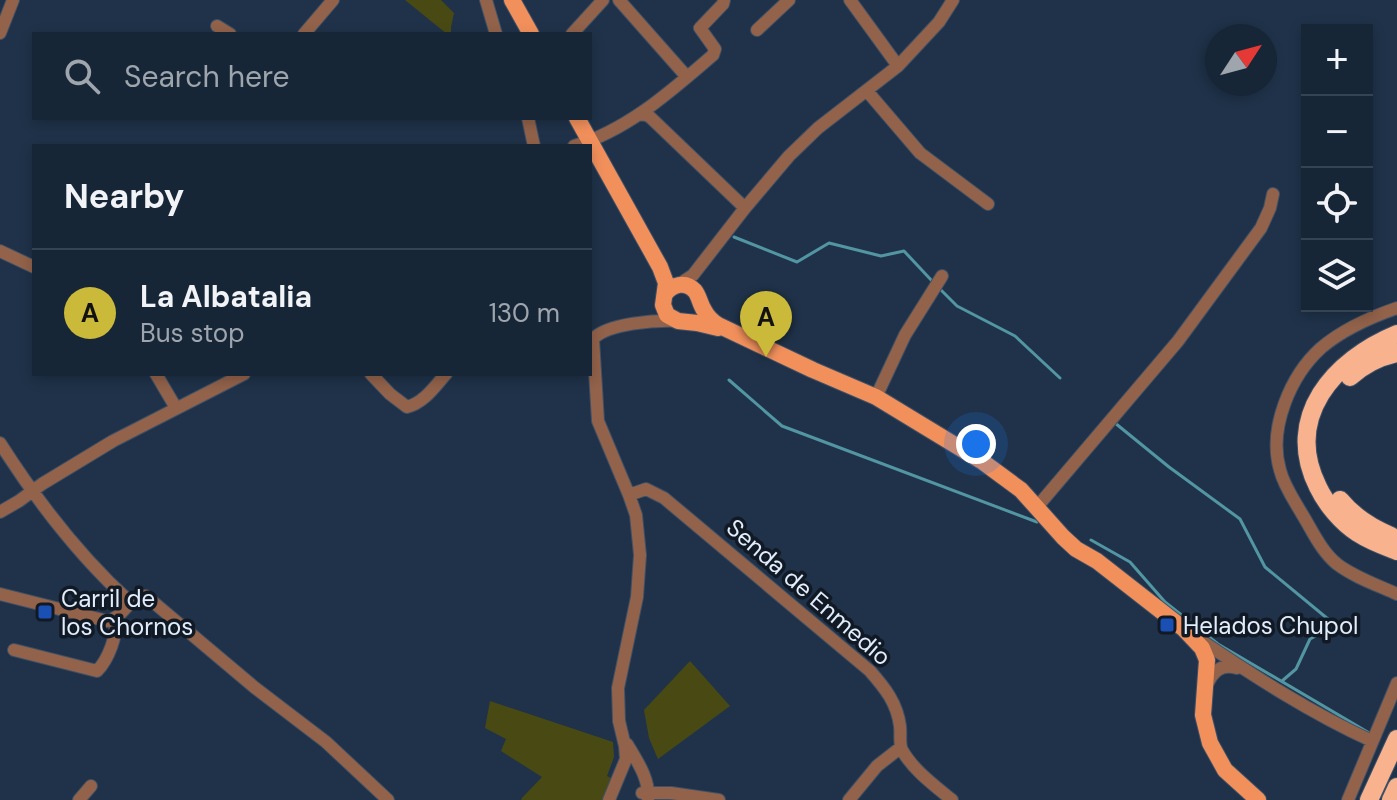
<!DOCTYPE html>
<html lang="en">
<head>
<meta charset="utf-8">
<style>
	:root { --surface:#172637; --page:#243242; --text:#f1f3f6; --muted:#9ea5ad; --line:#364352; --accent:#cbba39 }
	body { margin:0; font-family:"DM Sans",sans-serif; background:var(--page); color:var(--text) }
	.controls { position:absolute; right:24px; top:24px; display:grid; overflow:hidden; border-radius:0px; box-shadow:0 4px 12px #0003 }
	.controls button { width:72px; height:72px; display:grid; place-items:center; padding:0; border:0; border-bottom:2px solid var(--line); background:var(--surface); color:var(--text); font:40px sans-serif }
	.compass { position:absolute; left:1205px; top:24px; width:72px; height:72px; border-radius:50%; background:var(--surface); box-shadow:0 4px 12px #0003; rotate:54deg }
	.you { position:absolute; left:976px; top:444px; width:28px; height:28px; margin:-20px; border:6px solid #fff; border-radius:50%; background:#1a73e8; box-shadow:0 0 0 12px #1a73e833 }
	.badge { display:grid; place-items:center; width:52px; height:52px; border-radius:50%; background:var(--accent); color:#111; font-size:26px; font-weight:700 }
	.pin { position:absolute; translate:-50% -66px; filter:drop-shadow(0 2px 4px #0008) }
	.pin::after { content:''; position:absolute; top:42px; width:28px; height:24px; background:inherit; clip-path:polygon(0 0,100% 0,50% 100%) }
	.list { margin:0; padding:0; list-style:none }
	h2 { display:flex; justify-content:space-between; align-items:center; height:104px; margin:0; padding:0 32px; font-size:34px }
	h2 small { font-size:26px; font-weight:400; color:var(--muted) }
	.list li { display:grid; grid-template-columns:52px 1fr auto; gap:24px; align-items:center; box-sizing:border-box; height:128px; padding:0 32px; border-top:2px solid var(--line) }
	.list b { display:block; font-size:30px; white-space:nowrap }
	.list p { margin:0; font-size:26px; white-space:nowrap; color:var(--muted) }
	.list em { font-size:26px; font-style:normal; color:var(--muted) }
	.icon { flex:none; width:44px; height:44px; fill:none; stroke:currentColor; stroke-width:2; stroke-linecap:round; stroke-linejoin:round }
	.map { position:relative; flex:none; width:1397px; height:800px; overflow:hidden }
	.search { position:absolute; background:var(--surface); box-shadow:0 4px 12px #0003; left:32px; top:32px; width:560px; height:88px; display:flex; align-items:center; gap:20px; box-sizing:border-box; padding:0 28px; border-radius:0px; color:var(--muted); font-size:30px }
	.panel { position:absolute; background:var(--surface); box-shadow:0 4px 12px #0003; left:32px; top:144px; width:560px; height:232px; border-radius:0px }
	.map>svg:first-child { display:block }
	.green { fill:#494a13 }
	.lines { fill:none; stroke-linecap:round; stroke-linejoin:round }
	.stream { stroke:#5396a3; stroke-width:3 }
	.minor-casing { stroke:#3e5066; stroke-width:14 }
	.major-casing { stroke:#3e5066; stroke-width:18 }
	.highway-casing { stroke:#3e5066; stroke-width:20 }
	.minor { stroke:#92624a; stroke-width:12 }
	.major { stroke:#f2905c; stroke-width:16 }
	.highway { stroke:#f9b28e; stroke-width:18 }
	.transit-dot { fill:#1a4fb4; stroke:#111a24; stroke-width:3 }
	.labels { text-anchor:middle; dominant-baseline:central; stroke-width:7; stroke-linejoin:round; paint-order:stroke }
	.street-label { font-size:24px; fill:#e1edfc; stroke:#111a24 }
	.poi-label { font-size:24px; fill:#e1edfc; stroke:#111a24; text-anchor:start }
</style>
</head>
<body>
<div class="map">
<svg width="1397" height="800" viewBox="0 0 1397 800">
	<rect width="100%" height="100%" fill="#1f3249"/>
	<path class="green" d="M405,0H441L454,13L451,27V34H447Z
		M690,661L730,706L658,759L649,738L644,710Z
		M490,701L613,742L614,757L607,776L613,779L605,800H522L521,799L542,777L501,751L506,739L485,728Z"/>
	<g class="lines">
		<path class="stream" d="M734,237L797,262L829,243L881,256L904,251L933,282
			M938,287L957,306L1015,336L1060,378
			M729,380L782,426L1037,522
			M1115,423L1169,467L1240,519L1265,567L1328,619L1327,630L1310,639L1296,669L1282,681
			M1091,540L1130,562L1165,602L1218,644L1371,734"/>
		<g class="minor-casing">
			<path id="minor" d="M486,0L496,34
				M619,0L687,77
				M850,0L898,66
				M217,26L230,34
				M757,30L789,0
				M0,33L13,0
				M304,34L333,0
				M572,34L603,0
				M867,91L920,153L988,204
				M638,115L644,114L650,117L745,208
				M528,118L534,146
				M574,146C628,130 671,91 713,55L715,49L700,28L723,4L724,0
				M0,251L34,267
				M678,285L693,275L745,208L789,156L818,128L898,66L939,22L953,0
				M1397,308C1371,317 1342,330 1321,348C1290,376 1268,429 1280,470C1284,486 1294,500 1302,514C1312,530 1321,551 1337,564C1354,577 1377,585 1397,594
				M156,374L176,408
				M371,374L390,394L407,407C424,403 435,386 446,374
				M876,397L905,335L942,276
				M0,443C37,501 79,556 130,602
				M629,495L646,489L664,498L870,671C885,688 897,703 900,726C901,734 899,744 902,750C913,770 935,786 952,800
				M1037,507L1178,341L1261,228L1270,208L1273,194
				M0,512L19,501L42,484L113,441L244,374
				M0,594L107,621C126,617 127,596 146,596L254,687L326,742L388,800
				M1199,639C1255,677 1311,713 1372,741
				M14,650L97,671C108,660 118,635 115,619
				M1206,687C1212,672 1221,663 1237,668
				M627,744C637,761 650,779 648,800
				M642,793H671L719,800
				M79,800L91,786
				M609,800L626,759L625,746L619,721L618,688L637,597L640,555L636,515L629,495L598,421L593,339C608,323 656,320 678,321
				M849,800L877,766L900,748
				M1348,800L1397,683"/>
		</g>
		<g class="major-casing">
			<path id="major" d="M512,0L531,34
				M577,118L660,267L666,283L663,305L667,315L678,321L697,323L718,328
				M665,294C672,285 685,280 695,291C699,296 700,304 704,310C707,316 712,321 718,325L813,370L876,397L983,462L1021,490L1063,537L1076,549L1097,561L1184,629L1202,648L1207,660L1203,715L1210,743L1225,770L1258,800"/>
		</g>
		<g class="highway-casing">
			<path id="highway" d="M1397,334C1334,360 1283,417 1318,487C1326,504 1342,523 1358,533C1370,541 1384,546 1397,551
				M1350,377C1364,364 1378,357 1397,353
				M1340,500C1353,516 1372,528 1391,536
				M1369,800L1397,739
				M1391,800L1397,787"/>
		</g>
		<use href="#minor" class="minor"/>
		<use href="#major" class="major"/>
		<use href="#highway" class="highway"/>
	</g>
	<g class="transit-dot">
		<rect x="37" y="604" width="16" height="16" rx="4"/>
		<rect x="1159" y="617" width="16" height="16" rx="4"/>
	</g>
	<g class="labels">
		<g class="street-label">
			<text transform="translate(809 592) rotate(41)">Senda de Enmedio</text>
		</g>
		<g class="poi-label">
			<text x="61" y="598">Carril de<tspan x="61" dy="28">los Chornos</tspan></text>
			<text x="1183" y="625">Helados Chupol</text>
		</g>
	</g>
</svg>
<div class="controls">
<button>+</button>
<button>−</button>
<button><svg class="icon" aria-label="locate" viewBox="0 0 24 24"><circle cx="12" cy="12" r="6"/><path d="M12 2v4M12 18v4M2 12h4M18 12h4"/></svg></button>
<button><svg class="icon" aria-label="layers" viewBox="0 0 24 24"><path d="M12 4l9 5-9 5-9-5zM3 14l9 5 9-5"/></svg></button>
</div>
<svg class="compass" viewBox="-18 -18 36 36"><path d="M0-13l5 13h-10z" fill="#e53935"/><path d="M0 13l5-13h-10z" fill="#9ea5ad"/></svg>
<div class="you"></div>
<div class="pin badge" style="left:766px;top:357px">A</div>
<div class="search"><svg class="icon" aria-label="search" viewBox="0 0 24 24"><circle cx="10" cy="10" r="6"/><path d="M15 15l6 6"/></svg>Search here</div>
<section class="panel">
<h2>Nearby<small></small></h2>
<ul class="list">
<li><span class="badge">A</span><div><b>La Albatalia</b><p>Bus stop</p></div><em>130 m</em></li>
</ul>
</section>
</div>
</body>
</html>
